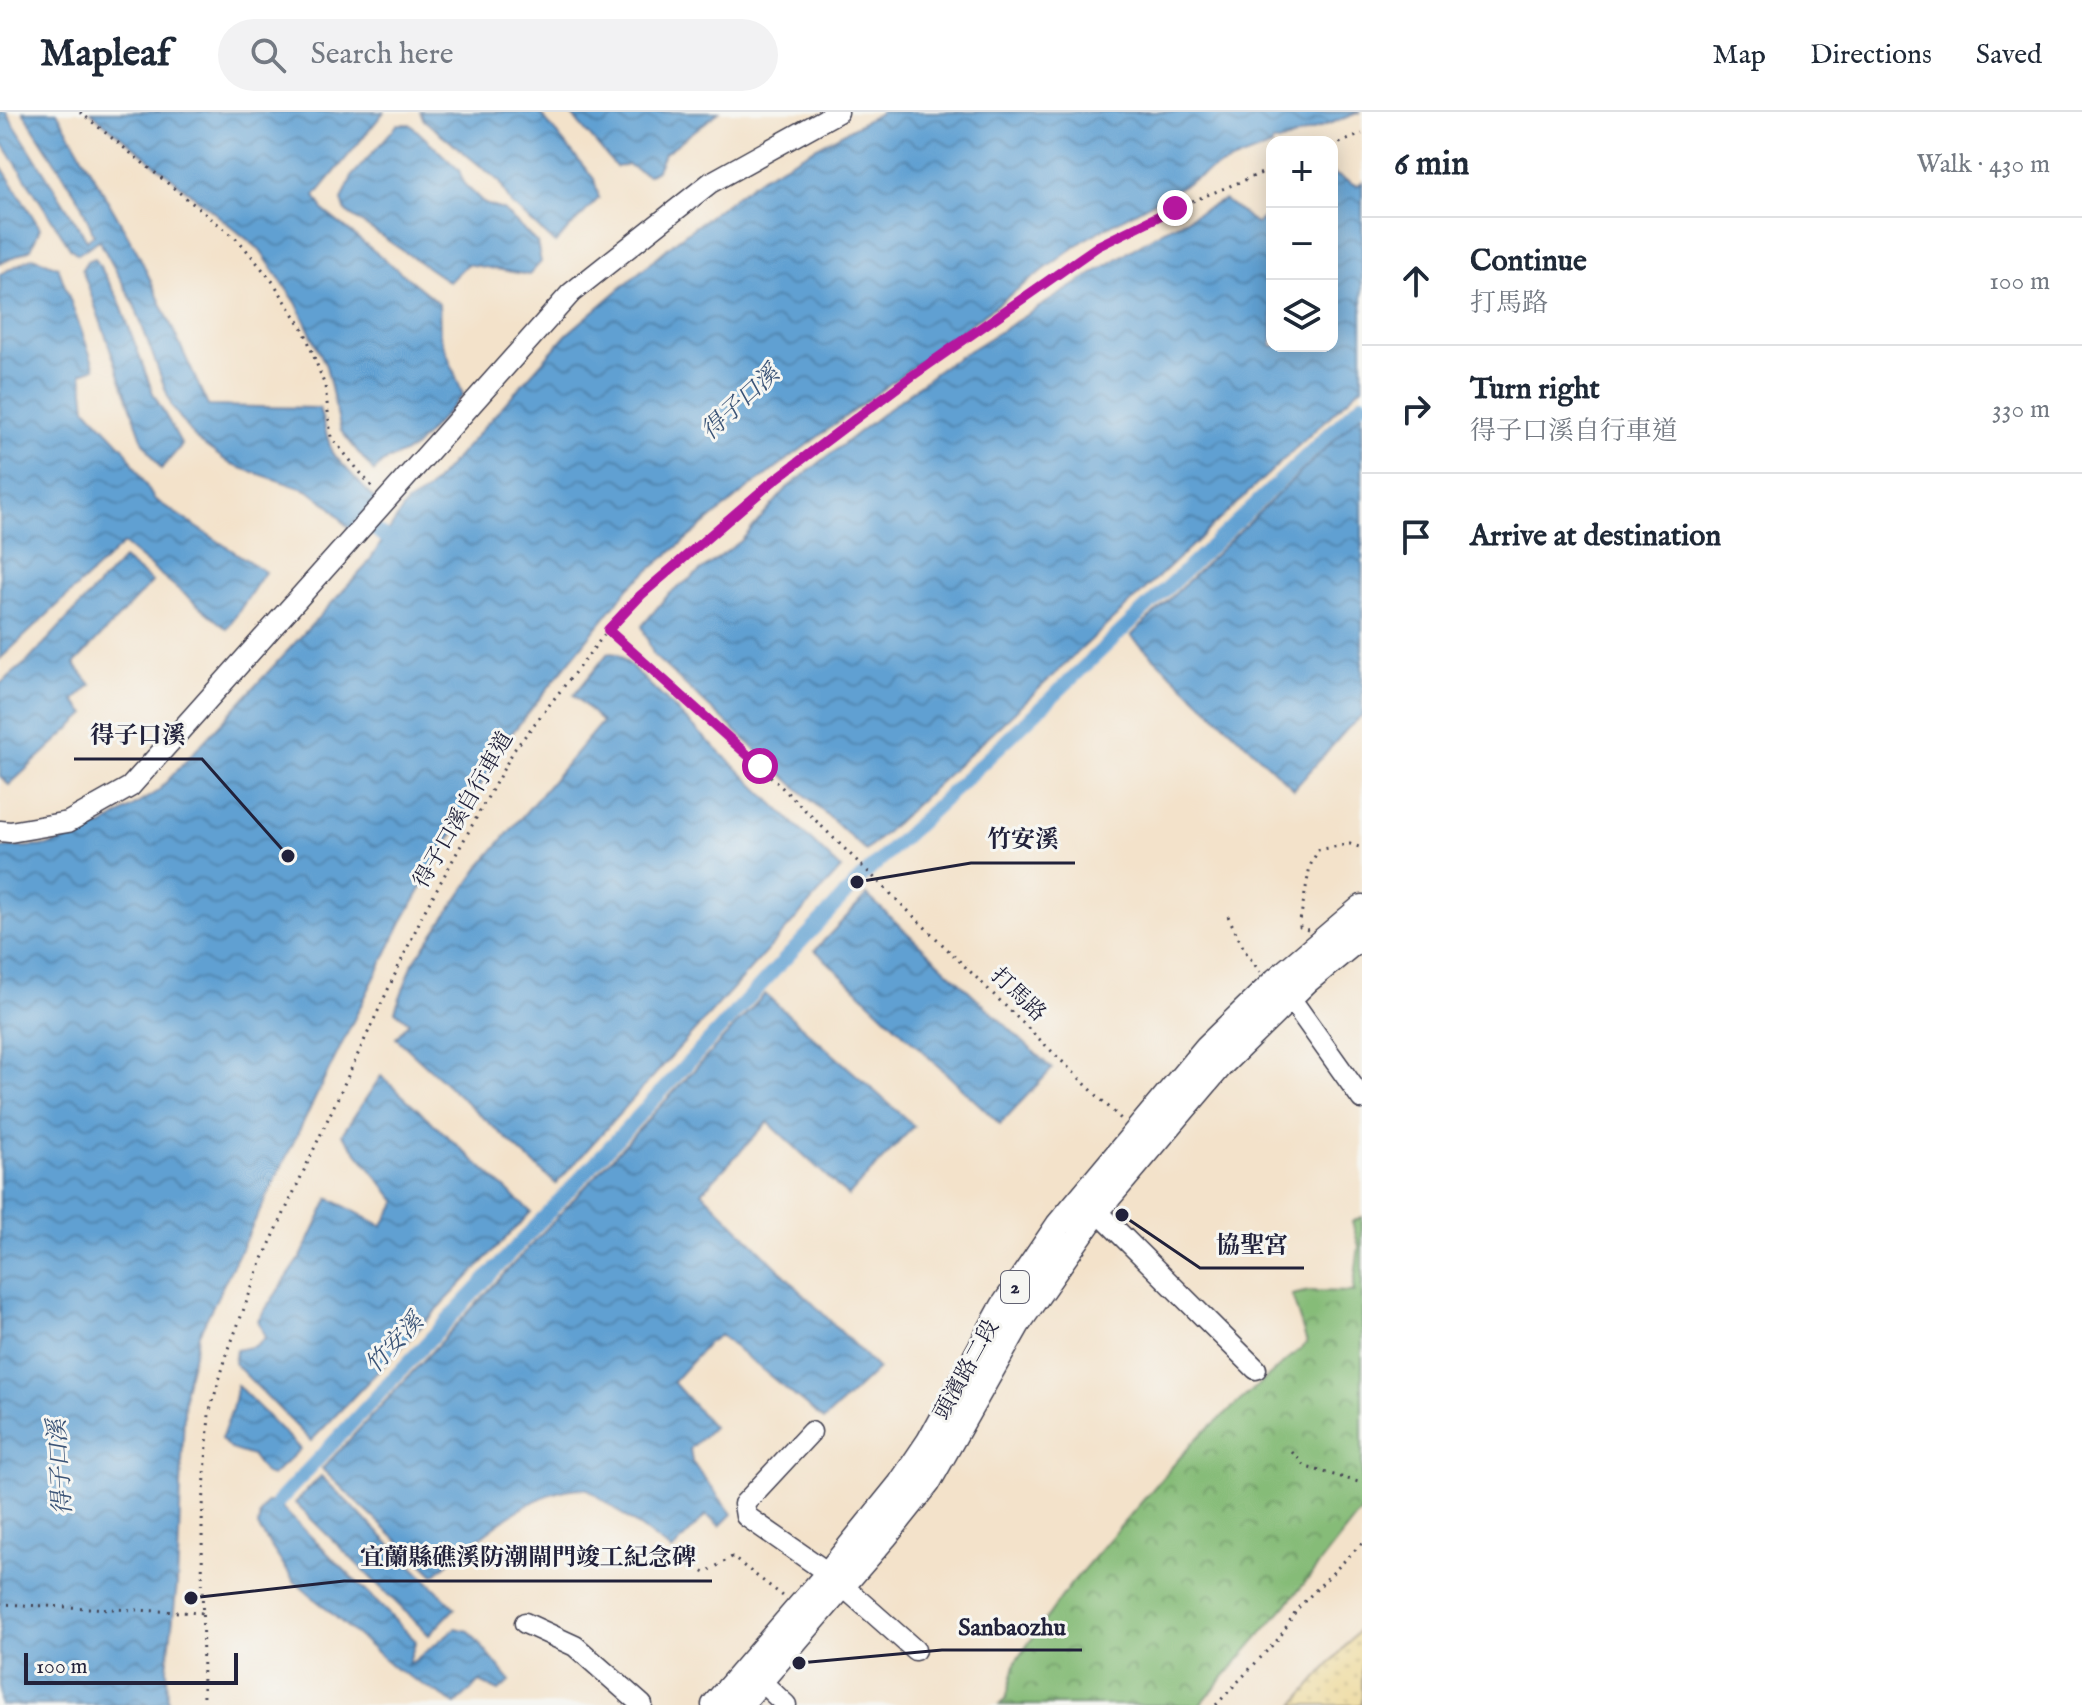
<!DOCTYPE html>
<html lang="en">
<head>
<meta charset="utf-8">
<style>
	:root { --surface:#fff; --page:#f2f2f3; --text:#1f2937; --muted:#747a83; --line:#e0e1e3 }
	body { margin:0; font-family:"IM FELL English","Noto Serif TC",serif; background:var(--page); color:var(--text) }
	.controls { position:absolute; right:24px; top:24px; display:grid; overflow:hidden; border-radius:16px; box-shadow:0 4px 20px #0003 }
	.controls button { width:72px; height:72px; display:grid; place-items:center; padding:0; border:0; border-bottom:2px solid var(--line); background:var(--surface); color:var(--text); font:40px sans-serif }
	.scale { position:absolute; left:24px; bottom:20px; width:214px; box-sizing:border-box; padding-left:8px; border:4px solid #22223b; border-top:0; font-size:22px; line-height:28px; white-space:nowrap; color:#22223b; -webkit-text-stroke:6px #f6f6f2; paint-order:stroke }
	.stop { position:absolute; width:24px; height:24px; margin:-18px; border:6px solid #b5179e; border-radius:50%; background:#fff }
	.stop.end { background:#b5179e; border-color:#fff; box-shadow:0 2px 8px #0008 }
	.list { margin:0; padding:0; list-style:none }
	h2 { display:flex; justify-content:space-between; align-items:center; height:104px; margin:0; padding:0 32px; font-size:34px }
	h2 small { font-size:26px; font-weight:400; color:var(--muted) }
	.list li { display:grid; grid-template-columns:52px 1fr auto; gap:24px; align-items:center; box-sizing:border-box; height:128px; padding:0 32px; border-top:2px solid var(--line) }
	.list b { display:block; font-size:30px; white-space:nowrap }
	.list p { margin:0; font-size:26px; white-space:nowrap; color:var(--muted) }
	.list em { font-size:26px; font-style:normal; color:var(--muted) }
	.icon { flex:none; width:44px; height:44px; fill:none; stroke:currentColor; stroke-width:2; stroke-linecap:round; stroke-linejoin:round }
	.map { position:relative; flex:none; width:1362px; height:1593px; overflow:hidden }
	header { display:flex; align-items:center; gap:48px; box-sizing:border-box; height:112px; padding:0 40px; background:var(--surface); border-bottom:2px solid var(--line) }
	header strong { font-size:38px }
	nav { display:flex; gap:44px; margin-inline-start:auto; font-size:28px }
	.search { width:560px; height:72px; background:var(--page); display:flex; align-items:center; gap:20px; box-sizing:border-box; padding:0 28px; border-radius:44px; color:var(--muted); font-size:30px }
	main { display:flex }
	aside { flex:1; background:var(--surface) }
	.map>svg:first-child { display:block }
	.forest { fill:url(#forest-crowns); stroke:#546f5a; stroke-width:2 }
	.sand { fill:url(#sand-dots); stroke:#887e6c; stroke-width:2 }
	.water { fill:url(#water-waves); stroke:#416186; stroke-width:2 }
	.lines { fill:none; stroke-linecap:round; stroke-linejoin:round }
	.canal { stroke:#60a0d2; stroke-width:14 }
	.minor-casing { stroke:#413f50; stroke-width:23 }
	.major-casing { stroke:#413f50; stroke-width:27 }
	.path { stroke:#413f50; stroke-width:3; stroke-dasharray:2 6; stroke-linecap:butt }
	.minor { stroke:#fff; stroke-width:20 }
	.major { stroke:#fff; stroke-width:24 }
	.route { stroke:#b5179e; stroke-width:10 }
	.labels { text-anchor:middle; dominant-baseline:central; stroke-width:6; stroke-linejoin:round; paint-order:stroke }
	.shield { fill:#f6f6f2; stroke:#626272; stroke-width:2 }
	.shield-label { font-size:20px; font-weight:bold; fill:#22223b }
	.street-label { font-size:22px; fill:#22223b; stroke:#f6f6f2 }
	.water-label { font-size:24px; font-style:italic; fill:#3b5477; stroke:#f6f6f2 }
	.leader { fill:none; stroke:#22223b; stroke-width:3 }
	.callout-dot { fill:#22223b; stroke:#f6f6f2; stroke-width:3 }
	.callout-label { font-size:24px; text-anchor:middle; font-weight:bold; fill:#22223b; stroke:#f6f6f2; stroke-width:6; stroke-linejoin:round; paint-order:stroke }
</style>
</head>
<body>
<header>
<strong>Mapleaf</strong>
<div class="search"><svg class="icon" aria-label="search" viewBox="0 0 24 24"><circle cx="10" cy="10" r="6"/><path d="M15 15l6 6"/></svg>Search here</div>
<nav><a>Map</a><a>Directions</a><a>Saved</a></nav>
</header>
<main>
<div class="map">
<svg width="1362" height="1593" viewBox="0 0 1362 1593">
	<defs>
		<pattern id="forest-crowns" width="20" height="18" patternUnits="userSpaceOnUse" patternTransform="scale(2)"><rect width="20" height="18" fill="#86bc78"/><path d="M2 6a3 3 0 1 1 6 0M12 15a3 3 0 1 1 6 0" fill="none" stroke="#6d9864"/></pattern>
		<pattern id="sand-dots" width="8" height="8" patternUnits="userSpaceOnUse" patternTransform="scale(2)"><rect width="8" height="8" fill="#eeda9e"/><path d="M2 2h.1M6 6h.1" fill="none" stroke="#ccbb89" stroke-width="1.8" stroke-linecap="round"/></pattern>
		<pattern id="water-waves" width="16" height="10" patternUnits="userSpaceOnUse" patternTransform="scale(2)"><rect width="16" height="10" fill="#60a0d2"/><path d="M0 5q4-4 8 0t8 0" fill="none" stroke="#4f82ac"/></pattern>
	</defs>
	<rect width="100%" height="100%" fill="#f6f6f2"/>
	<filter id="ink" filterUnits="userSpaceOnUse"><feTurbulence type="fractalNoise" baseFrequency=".0125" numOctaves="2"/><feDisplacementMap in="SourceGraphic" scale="16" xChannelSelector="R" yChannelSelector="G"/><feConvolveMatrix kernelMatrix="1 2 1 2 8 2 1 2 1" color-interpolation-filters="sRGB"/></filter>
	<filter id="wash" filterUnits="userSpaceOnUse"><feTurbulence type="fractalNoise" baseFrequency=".006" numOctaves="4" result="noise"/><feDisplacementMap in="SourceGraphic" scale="32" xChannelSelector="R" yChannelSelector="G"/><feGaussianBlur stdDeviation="1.8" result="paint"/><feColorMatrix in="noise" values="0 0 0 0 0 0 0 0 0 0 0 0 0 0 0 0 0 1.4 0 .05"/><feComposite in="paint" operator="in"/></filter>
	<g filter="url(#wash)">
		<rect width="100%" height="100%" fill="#f3e2ca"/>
		<path class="forest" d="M1362,1105V1398L1303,1473L1200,1593H1000L1006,1587L1016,1549L1070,1473L1195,1328L1307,1231L1292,1183L1309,1179L1353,1180L1359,1134L1352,1110Z"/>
		<path class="sand" d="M1362,1515V1593H1294Z"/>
		<path class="water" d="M0,0H6L87,128L94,123L79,87L23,0H57L139,143L208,294L319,296L332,341L378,391L352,420L329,393L307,378L232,353L197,328L172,295L134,192L99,128L78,142L71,137L0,27Z
			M91,0H384L315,84L324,99L439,191L440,223L463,283L414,336L382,351L374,360L341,319L326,254L297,192L259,137Z
			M420,0H539L594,67L599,86L555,131L511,92L500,70L424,8Z
			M569,0H719L664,42L657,58L648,63L628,53L616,55Z
			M882,0H1360L1282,30H1272V34L1215,56L1087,126L742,381L629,475L507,627L402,810L199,1222L185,1277L177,1473L167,1556L168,1593H0V736L47,734L102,714L158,679L366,454L407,391L426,380L567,222L677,128L763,64Z
			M398,12H410L459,58L464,72L485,92L503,98L537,131L541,150L529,163L467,152L449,170L346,100L342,88L352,64Z
			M0,52L40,116L31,137L0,152Z
			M1332,61L1357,74L1362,70V274L866,739L654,544L642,514L668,483L741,429L787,376L941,256L1162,119L1224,88L1257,112L1272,97V234H1332Z
			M33,145L58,155L95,256L82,261L86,296L124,336L154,387L265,460L227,517L123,432L0,547V162Z
			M95,146L119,188L153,281L182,333L161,357L143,329L82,157L87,149Z
			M1362,301V604L1348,616L1294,677L1131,524Z
			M123,447L152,470L74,552L91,573L74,589L86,602L9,673L0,664V572L28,549Z
			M608,541L618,542L841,757L556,1072L396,926L409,910L395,899L413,851L481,753L602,610L574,583Z
			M867,783L1052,957L1000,1012L815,838Z
			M765,882L914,1014L848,1084L768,1010L702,1080L878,1257L824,1308L720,1223L708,1231L673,1270L713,1315L690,1337L692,1350L732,1402L720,1414L706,1403L672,1439L588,1377C535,1371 473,1432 434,1463L322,1357Z
			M381,964L531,1100L311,1329L234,1251L236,1238L255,1234L265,1226L258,1208L301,1145L329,1086L382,1114L397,1090L342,1022Z
			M237,1273L300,1337L272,1364L265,1362L252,1344L230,1337L221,1327L232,1297Z
			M321,1364L455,1496L429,1523L295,1391Z
			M267,1390L277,1391L416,1529L408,1552L414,1549L455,1516L469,1519L510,1569L499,1579L480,1570L456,1592L396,1557L294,1469L258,1415L260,1402Z"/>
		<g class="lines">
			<path class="canal" d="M375,418L398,433
				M277,1391L857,770L1362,291"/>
		</g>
	</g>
	<g filter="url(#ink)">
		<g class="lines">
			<g class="minor-casing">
				<path id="minor" d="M0,719L10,720L68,710L130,675L571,181L710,71L838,0
					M1283,876L1362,987
					M1086,1088L1256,1257
					M811,1320L744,1392L746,1404L828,1461L915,1538
					M525,1511L575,1534L642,1593
					M750,1559L786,1593"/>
			</g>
			<g class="major-casing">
				<path id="major" d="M714,1593L828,1461L900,1372L929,1329L1003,1194L1058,1113L1207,935L1276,868L1362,795
					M740,1593L885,1425L928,1371L1018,1212L1098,1098L1222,952L1307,869L1362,824"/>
			</g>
			<path class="path" d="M80,0L239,129L273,170L304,218L325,274L331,325L373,376
				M1332,34L1362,22
				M610,519L760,654L1122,1008
				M1228,804L1245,839L1260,860
				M1308,818L1300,815V809L1310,754L1318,738L1350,732L1362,736
				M1292,1340L1306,1355L1362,1371
				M668,1440L705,1461L732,1445L783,1484
				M0,1492L203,1501
				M203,1593L202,1411L209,1302L227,1242L261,1151L424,800L514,638L608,518L641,483L772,370L912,264L1098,134L1175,96L1272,57
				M1216,1593L1280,1525L1297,1497L1362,1431"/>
			<use href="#minor" class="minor"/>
			<use href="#major" class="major"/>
		</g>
	</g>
	<g class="lines" filter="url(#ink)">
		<path class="route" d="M760,654L608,518L641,483L772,370L912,264L1098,134L1175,96"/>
	</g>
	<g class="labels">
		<rect class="shield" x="1001" y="1159" width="28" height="32" rx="6"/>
		<g class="shield-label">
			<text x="1015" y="1175">2</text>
		</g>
		<g class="street-label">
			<text transform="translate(464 698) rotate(-60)">得子口溪自行車道</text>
			<text transform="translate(1018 883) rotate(44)">打馬路</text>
			<text transform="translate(967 1258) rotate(-61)">頭濱路二段</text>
		</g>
		<g class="water-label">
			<text transform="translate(741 291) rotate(-43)">得子口溪</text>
			<text transform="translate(395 1232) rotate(-47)">竹安溪</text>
			<text transform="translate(61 1355) rotate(-94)">得子口溪</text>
		</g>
	</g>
	<path class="leader" d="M288 744L202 647H74M857 770L971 751H1075M1122 1103L1200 1156H1304M191 1486L344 1469H712M799 1551L942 1538H1082"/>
	<g class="callout-dot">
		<circle cx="288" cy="744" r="8"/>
		<circle cx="857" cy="770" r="8"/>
		<circle cx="1122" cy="1103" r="8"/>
		<circle cx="191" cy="1486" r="8"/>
		<circle cx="799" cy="1551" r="8"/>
	</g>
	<g class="callout-label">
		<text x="138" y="631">得子口溪</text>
		<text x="1023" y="735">竹安溪</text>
		<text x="1252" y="1141">協聖宮</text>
		<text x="528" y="1453">宜蘭縣礁溪防潮閘門竣工紀念碑</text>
		<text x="1012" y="1523">Sanbaozhu</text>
	</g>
</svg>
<div class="controls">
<button>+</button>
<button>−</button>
<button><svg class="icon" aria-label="layers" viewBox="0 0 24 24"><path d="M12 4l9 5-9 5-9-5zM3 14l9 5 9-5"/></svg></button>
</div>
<div class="scale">100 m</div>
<div class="stop" style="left:760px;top:654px"></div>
<div class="stop end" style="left:1175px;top:96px"></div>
</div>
<aside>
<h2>6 min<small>Walk · 430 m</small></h2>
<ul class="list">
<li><svg class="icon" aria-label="ahead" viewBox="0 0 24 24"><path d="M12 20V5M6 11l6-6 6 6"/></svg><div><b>Continue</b><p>打馬路</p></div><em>100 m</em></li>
<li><svg class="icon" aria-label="right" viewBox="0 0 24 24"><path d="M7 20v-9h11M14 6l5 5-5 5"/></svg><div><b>Turn right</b><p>得子口溪自行車道</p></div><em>330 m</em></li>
<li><svg class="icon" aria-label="arrive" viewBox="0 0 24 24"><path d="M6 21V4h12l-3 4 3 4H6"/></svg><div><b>Arrive at destination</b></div></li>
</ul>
</aside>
</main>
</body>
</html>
